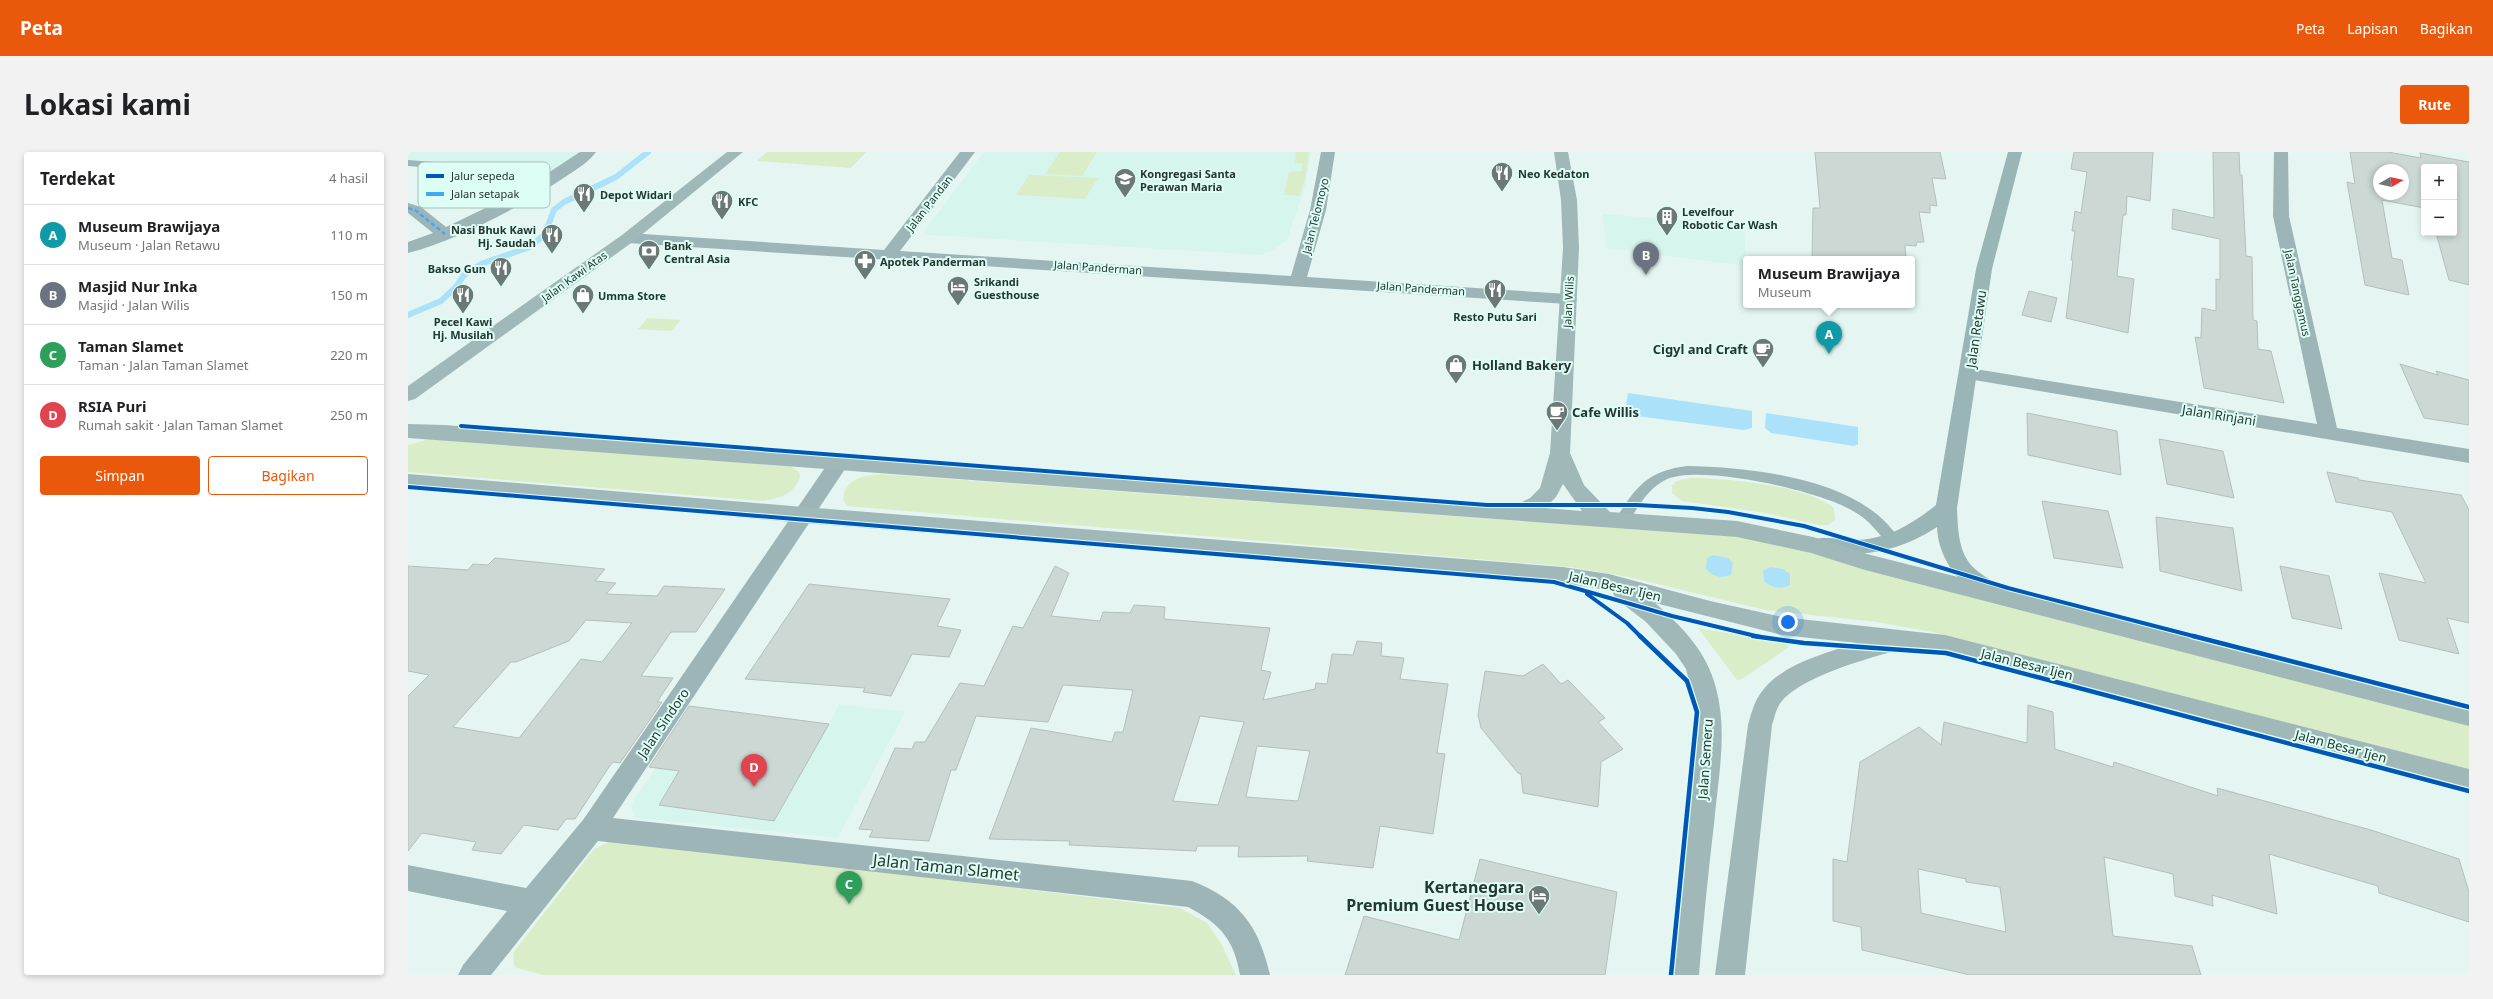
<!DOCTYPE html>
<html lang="id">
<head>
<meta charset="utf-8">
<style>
	:root { --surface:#fff; --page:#f2f2f2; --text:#202124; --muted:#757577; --line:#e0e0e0; --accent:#ea580c }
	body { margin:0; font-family:"Noto Sans",sans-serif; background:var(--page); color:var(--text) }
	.controls { position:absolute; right:12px; top:12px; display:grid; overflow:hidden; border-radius:4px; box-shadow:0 2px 6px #0003 }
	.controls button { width:36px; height:36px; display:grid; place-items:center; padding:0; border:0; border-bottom:1px solid var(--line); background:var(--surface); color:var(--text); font:20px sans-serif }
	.compass { position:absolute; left:1965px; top:12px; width:36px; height:36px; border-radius:50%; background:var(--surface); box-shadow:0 2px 6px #0003; rotate:81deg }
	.you { position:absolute; left:1380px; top:470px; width:14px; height:14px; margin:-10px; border:3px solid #fff; border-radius:50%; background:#1a73e8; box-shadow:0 0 0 6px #1a73e833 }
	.badge { display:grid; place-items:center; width:26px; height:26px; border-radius:50%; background:var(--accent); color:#fff; font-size:13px; font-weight:700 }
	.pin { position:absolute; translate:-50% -33px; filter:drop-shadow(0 1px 2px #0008) }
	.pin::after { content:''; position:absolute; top:21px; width:14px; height:12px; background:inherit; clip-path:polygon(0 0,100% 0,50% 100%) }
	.popup { position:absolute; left:1335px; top:104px; width:172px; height:52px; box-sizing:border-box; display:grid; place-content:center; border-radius:4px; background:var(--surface); filter:drop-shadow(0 1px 3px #0005); font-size:13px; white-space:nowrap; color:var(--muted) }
	.popup b { font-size:15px; color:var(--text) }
	.popup::after { content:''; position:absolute; left:50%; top:100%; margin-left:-8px; border:8px solid transparent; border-top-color:var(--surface) }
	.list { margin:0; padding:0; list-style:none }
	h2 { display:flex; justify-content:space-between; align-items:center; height:52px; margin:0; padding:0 16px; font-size:17px }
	h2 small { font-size:13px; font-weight:400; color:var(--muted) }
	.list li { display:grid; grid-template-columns:26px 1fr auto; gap:12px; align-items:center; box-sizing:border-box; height:60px; padding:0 16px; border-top:1px solid var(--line) }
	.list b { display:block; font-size:15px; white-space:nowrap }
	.list p { margin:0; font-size:13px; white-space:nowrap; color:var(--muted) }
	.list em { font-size:13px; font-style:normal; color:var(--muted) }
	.actions { display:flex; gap:8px; padding:12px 16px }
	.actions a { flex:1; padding:9px 0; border:1px solid var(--accent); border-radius:4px; text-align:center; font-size:14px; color:var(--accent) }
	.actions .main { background:var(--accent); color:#fff }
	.map { position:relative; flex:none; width:2061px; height:823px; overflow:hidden; border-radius:4px }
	header { display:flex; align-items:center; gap:24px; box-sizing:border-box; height:56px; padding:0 20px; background:var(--accent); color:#fff }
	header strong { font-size:19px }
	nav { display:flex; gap:22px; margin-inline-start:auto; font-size:14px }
	.intro { display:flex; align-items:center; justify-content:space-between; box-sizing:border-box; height:96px; padding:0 24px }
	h1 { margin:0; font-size:28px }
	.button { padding:10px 18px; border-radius:4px; background:var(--accent); color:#fff; font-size:14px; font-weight:700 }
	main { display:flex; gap:24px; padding:0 24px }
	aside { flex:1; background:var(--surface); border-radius:4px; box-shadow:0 2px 6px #0003 }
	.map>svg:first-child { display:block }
	.built { fill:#d6f5ed }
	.green { fill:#daedc9 }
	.water { fill:#abe2f9 }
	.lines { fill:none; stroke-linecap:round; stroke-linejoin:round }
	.stream { stroke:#abe2f9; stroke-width:6 }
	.building { fill:#ccd8d3; stroke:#b4bfba; fill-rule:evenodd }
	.service { fill:#9db5b7; fill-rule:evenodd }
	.minor { fill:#9db5b7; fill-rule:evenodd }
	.secondary { fill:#9ab5b6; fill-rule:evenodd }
	.primary { fill:#a0b9b8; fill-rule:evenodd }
	.quiet { stroke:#3fa9f5; stroke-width:2.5; stroke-dasharray:4.5 2.5; stroke-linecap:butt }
	.cycleway-far1-casing { stroke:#ddfef5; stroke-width:6 }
	.cycleway-casing { stroke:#ddfef5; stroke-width:7 }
	.cycleway-far1 { stroke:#0057b8; stroke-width:4 }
	.cycleway { stroke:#0057b8; stroke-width:4.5 }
	.labels { text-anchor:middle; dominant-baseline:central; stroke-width:4; stroke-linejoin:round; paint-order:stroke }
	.far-poi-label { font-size:11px; font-weight:bold; fill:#283532; stroke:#ddfef5; text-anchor:start }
	.far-street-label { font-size:11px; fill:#283532; stroke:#ddfef5 }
	.street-label { font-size:13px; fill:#283532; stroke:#ddfef5 }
	.poi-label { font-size:13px; font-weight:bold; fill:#283532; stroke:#ddfef5; text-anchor:start }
	.near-street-label { font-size:16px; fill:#283532; stroke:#ddfef5 }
	.near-poi-label { font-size:16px; font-weight:bold; fill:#283532; stroke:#ddfef5; text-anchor:end }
	.key { fill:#ddfef5; stroke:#a7c2ba; stroke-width:1 }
	.key-label { font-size:11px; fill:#283532 }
</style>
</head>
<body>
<header>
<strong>Peta</strong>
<nav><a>Peta</a><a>Lapisan</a><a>Bagikan</a></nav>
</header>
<div class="intro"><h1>Lokasi kami</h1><a class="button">Rute</a></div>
<main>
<aside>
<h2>Terdekat<small>4 hasil</small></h2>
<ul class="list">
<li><span class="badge" style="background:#0f9aa8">A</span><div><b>Museum Brawijaya</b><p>Museum · Jalan Retawu</p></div><em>110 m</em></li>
<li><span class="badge" style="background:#6b7280">B</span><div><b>Masjid Nur Inka</b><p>Masjid · Jalan Wilis</p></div><em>150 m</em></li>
<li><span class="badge" style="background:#2e9e5b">C</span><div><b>Taman Slamet</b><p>Taman · Jalan Taman Slamet</p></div><em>220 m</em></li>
<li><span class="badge" style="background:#e0444e">D</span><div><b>RSIA Puri</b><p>Rumah sakit · Jalan Taman Slamet</p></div><em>250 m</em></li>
</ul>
<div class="actions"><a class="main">Simpan</a><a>Bagikan</a></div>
</aside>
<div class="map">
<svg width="2061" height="823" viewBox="0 0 2061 823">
	<rect width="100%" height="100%" fill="#e5f6f2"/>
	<path class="built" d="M0,0H174L148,20L0,10Z
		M576,0H903L898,31L879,88L865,98L853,103L521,83L516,79Z
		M1194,62L1336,73L1338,114L1199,96Z
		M431,552L497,560L430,686L228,666L222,654L288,555L421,572Z"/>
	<path class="green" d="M359,0H458L443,16L349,9Z
		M652,0H689L674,24L637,22Z
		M888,0H901L897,28L891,44L876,43L881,20L893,19L895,11H887Z
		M621,23L690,26L677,47L608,43Z
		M240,166L273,168L263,179L230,177Z
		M21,287L381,313L391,320L392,325C386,342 371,347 354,349L0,320V293Z
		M472,322L1333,385L1408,402L2061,571V618L1524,480L1469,470L1357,458L1220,425L1163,415L439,354L435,347C438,326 454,324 472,322Z
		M1282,326C1318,326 1397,333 1426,356L1427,368L1420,373H1411L1357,361L1274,349L1264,341V334L1268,329Z
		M1290,476L1380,492L1381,495L1334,527L1329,528Z
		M205,688L772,756L799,771L814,793L828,823H135L106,815L105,801L186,697Z"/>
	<path class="water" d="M1220,241L1344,259V276L1336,278L1221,263L1217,259Z
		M1358,261L1450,275V292L1446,294L1363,281L1357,276Z
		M1305,403L1320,406L1325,411L1323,423C1313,427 1304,424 1298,417L1299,406Z
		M1362,415L1375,417L1382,422V433C1372,438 1364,436 1356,429L1355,419Z"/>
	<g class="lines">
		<path class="stream" d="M0,163L33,149L48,135L56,123L73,112L122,95L137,82L146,58L156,50L208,25L240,0"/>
	</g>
	<path class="building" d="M1407,0H1532L1538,27L1524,26L1529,54L1522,53V61L1511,60L1516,90H1509L1508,94L1497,93L1498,107H1404L1405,56H1412Z
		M1666,0H1745L1742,49L1719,44L1718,63H1715L1709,124L1726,127L1720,181L1658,166L1665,108H1663L1667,79H1664L1667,59L1673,61L1679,20L1663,17Z
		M1805,0H1831L1832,23H1834L1838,104L1844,105L1845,168L1849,169L1850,197L1863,199L1876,251L1796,236L1787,185L1793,186L1794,156L1808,159V127L1812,128V87L1764,77L1765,57L1806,66Z
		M1942,0H1980L2013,6L2012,1L2061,10V133L2041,128L2028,81H2046V15H2016V56L1974,48L1984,106L1994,108L2001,143L1957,133L1939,30L1947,32ZM1971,18H1995V42H1971Z
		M1621,139L1649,146L1643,170L1614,163Z
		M1992,212L2030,223L2028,219L2061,228V273L2016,266Z
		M1619,261L1709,279L1713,323L1620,303Z
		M1751,287L1815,299L1826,346L1759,332Z
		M1919,320L1950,326L1951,328L2053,343L2061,358V471L2039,466L2051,502L1991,488L1971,421L2018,431L1984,360L1928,350Z
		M1634,349L1700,359L1715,416L1646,406Z
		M1748,365L1825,376L1834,439L1752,419Z
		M87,406L197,417L187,429L208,431L198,442L249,444L256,434L317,437L288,480H263L233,524L265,526L249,550H254L212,611L205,610L201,615L167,667H158L150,678L116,673L93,702L64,698L68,690L14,681L0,699V544L21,523L0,519V414L60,418L65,412L80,413ZM178,468L224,471L194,510L173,507L111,586L45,575L103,510H108L161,489Z
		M647,414L661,421L643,464L692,469L695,460L722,461L726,453L757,455L756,467L862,476L853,518L863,520L855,548L907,537L908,531L919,532L924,502L945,503L949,489L974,491L973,504L996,506L992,527L1040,532L1029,601L1037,602L1025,682L972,674L965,716L899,709L900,704L830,705L831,694H789L788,699L661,693L662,689L581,687L623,576L704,590L707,580H715L725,538L655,533L640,570L568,564L548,618H543L521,689L461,685L465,678L451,677L487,596L504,597L507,590H517L552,531L576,534L605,474L615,476ZM792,564L836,570L810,653L765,649ZM849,594L902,599L890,649L838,645Z
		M1872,414L1921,424L1934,477L1884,466Z
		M401,432L542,447L529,474L553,478L541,505L504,502L483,544L455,540L457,536L337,527Z
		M1135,512L1153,532L1160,528L1197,566L1190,570L1215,597L1193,610L1190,655L1115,641L1113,622L1110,621L1073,576L1070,563L1077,519L1115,524Z
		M1620,553L1645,560L1647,597L1705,615L1706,610L1810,644L1809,636L1963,678L2051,707L2061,740V770L1971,741L1970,734L1861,702L1869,762L1804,743L1805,754L1767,744L1765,722L1696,705L1705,784L1784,794L1793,823H1562L1454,798L1453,775L1425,769V707L1439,710L1452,610L1511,575L1533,593L1536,570L1619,591ZM1510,717L1558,727V730L1592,735L1598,780L1513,761Z
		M281,554L421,572L366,669L251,653L271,619L241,615Z
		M1072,707L1209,740L1197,823H937L956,764L1051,788Z"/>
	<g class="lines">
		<path class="service" d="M0,8L151,20L156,23L151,26L0,14Z
			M1279,314C1344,315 1457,327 1492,389L1490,393H1480C1470,380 1460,367 1445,359C1413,339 1294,312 1259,327C1240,336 1229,356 1219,373H1209L1207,369L1209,365C1229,333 1241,319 1279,314Z"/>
		<path class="minor" d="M172,0H188C182,9 169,17 160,23C116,53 51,88 0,101V90L25,81L0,61V51L13,55L38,75L111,40Z
			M552,0H567L492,99L883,124L902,58L913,0H927L918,58L899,125L1160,142L1166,143L1169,147L1166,151L1160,152L220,91L212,86L220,81L476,98Z
			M1866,0H1880L1881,64L1929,276L2061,297V311L1554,226L1552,222L1554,218L1561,216L1909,272L1865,64Z
			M432,302L439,304L442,309L439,314L205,666L784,729C831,747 851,774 862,823H832C826,787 812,772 780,755L190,689L83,823H50L55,813L99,759L0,739V713L118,736L175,668L425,304Z"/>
		<path class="secondary" d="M1600,0H1614L1584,117L1549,356C1550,377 1550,402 1567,417C1577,426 1591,431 1597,443L1594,449C1582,453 1576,447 1566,440C1545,424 1530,402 1529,375C1491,400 1454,405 1410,402L1402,400L1399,394L1402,388C1416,384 1431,387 1445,388C1478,388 1503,373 1528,353L1568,117Z"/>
		<path class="primary" d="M319,0H335L226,89L7,247L0,249V234L214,83Z
			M1146,0H1160L1169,48L1171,96L1162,301L1176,333L1202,360L1329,369L1405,385L1459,402L2061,554V574L1457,418L1403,401L1329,385L0,286V272L36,273L1106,354L1122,346L1132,336L1142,301L1155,96L1153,48ZM1155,332L1174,359L1137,356L1148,345Z
			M0,322L396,355L1155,415L1201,422L1302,449L1374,465L1537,483L2061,617V639L1537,501C1527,500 1503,495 1495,497C1464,505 1385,526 1370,555C1367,561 1366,567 1364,573L1337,823H1307L1340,573C1343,562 1346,551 1352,542C1372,512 1418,501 1449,491L1374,483L1247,451C1274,474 1299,500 1308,536C1320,580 1310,627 1306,672C1300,722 1295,773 1291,823H1261L1286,616L1288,555L1278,517L1268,502L1238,470L1207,446L1204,439L1155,431L396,371L0,336Z"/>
		<path class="quiet" d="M0,56L7,58L37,82"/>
		<g class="cycleway-far1-casing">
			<path id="cycleway-far1" d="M53,274L1079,353H1229L1284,356L1320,360L1396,374L1600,436L1789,485
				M0,335L1146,430L1264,464L1352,485
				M1179,442L1219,471L1233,485"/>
		</g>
		<g class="cycleway-casing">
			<path id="cycleway" d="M1232,484L1279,529L1289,560L1263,823
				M1345,484L1396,491L1538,501L2061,639
				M1785,484L2061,555"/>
		</g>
		<use href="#cycleway-far1" class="cycleway-far1"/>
		<use href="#cycleway" class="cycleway"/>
	</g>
	<defs>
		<g id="restaurant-pin" transform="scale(1.15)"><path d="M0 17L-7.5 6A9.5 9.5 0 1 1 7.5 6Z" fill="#6a7975" stroke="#ddfef5"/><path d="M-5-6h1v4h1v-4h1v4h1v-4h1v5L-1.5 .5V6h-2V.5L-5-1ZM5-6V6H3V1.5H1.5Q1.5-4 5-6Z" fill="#fff"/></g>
		<g id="school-pin" transform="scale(1.15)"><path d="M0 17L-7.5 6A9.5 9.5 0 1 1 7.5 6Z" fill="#6a7975" stroke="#ddfef5"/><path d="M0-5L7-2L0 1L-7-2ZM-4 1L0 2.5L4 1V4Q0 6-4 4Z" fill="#fff"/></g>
		<g id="building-pin" transform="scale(1.15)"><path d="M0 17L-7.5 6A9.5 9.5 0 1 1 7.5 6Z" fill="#6a7975" stroke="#ddfef5"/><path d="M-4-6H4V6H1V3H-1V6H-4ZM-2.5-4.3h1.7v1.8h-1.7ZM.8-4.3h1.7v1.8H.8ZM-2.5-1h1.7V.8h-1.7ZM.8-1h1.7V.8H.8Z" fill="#fff"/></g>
		<g id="bank-pin" transform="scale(1.15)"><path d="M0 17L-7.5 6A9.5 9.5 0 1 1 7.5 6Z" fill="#6a7975" stroke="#ddfef5"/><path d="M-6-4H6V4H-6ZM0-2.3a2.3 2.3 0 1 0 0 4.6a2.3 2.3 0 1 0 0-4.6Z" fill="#fff"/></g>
		<g id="pharmacy-pin" transform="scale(1.15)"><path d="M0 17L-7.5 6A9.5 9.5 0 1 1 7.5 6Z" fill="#6a7975" stroke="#ddfef5"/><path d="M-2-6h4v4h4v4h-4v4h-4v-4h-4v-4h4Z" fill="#fff"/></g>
		<g id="hotel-pin" transform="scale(1.15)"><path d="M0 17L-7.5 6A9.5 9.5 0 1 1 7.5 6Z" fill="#6a7975" stroke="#ddfef5"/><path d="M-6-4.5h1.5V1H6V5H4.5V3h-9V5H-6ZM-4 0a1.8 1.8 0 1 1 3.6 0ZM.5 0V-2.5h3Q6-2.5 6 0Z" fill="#fff"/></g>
		<g id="shop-pin" transform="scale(1.15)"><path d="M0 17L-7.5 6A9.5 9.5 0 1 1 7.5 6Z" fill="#6a7975" stroke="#ddfef5"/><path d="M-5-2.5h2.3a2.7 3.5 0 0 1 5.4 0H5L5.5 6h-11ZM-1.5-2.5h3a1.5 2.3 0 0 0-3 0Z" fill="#fff"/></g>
		<g id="cafe-pin" transform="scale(1.15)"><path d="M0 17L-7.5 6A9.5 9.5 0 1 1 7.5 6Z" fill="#6a7975" stroke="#ddfef5"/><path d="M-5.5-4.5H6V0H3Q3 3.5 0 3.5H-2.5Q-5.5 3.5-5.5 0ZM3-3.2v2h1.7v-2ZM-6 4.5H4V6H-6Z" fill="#fff"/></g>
	</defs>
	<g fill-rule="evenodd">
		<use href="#restaurant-pin" x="1094" y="21"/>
		<use href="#school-pin" x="717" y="27"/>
		<use href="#restaurant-pin" x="176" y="42"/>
		<use href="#restaurant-pin" x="314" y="49"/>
		<use href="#building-pin" x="1259" y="65"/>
		<use href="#restaurant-pin" x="144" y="83"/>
		<use href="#bank-pin" x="241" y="99"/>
		<use href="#pharmacy-pin" x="457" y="109"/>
		<use href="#restaurant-pin" x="93" y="116"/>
		<use href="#hotel-pin" x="550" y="135"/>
		<use href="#restaurant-pin" x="1087" y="138"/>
		<use href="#restaurant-pin" x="55" y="143"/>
		<use href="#shop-pin" x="175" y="143"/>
		<use href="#cafe-pin" x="1355" y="197"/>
		<use href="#shop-pin" x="1048" y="213"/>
		<use href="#cafe-pin" x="1149" y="260"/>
		<use href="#hotel-pin" x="1131" y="744"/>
	</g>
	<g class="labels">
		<g class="far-poi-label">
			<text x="732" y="21">Kongregasi Santa<tspan x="732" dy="13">Perawan Maria</tspan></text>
			<text x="1110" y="21">Neo Kedaton</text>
			<text x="192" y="42">Depot Widari</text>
			<text x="330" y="49">KFC</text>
			<text x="1274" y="59">Levelfour<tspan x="1274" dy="13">Robotic Car Wash</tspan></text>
			<text x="128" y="77" text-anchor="end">Nasi Bhuk Kawi<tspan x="128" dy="13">Hj. Saudah</tspan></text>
			<text x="256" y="93">Bank<tspan x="256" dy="13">Central Asia</tspan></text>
			<text x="472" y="109">Apotek Panderman</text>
			<text x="78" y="116" text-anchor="end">Bakso Gun</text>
			<text x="566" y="129">Srikandi<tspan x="566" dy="13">Guesthouse</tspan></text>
			<text x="190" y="143">Umma Store</text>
			<text x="1087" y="164" text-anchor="middle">Resto Putu Sari</text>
			<text x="55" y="169" text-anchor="middle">Pecel Kawi<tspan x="55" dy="13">Hj. Musilah</tspan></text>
		</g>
		<g class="far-street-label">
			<text transform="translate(521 51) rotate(-52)">Jalan Pandan</text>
			<text transform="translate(907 64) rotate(-76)">Jalan Telomoyo</text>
			<text transform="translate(690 115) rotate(4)">Jalan Panderman</text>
			<text transform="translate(166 124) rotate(-36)">Jalan Kawi Atas</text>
			<text transform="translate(1013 136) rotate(4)">Jalan Panderman</text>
			<text transform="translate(1890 141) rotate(78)">Jalan Tanggamus</text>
			<text transform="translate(1160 150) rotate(-87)">Jalan Wilis</text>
		</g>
		<g class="street-label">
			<text transform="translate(1568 177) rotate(-82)">Jalan Retawu</text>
			<text transform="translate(1811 263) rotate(9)">Jalan Rinjani</text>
			<text transform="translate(1207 434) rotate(13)">Jalan Besar Ijen</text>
			<text transform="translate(1619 512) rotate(14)">Jalan Besar Ijen</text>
			<text transform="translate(255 571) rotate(-56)">Jalan Sindoro</text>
			<text transform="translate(1933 594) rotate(15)">Jalan Besar Ijen</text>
			<text transform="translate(1297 607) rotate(-86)">Jalan Semeru</text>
		</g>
		<g class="poi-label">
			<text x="1340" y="197" text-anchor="end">Cigyl and Craft</text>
			<text x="1064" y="213">Holland Bakery</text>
			<text x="1164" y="260">Cafe Willis</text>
		</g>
		<g class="near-street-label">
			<text transform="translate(538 715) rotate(6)">Jalan Taman Slamet</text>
		</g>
		<g class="near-poi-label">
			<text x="1116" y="735">Kertanegara<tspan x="1116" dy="18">Premium Guest House</tspan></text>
		</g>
	</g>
	<rect x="10" y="10" width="132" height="46" rx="6" class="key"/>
	<rect x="18" y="22" width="18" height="4" fill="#0057b8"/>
	<rect x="18" y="40" width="18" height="4" fill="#3fa9f5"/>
	<g class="key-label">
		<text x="43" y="28">Jalur sepeda</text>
		<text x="43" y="46">Jalan setapak</text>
	</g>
</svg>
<div class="controls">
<button>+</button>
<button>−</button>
</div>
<svg class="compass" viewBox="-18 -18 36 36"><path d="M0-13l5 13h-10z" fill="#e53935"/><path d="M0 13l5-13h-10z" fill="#757577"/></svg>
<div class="you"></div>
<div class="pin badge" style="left:1421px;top:202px;background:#0f9aa8">A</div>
<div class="popup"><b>Museum Brawijaya</b>Museum</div>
<div class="pin badge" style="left:1238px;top:123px;background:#6b7280">B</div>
<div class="pin badge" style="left:441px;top:752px;background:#2e9e5b">C</div>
<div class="pin badge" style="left:346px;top:635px;background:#e0444e">D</div>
</div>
</main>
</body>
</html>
